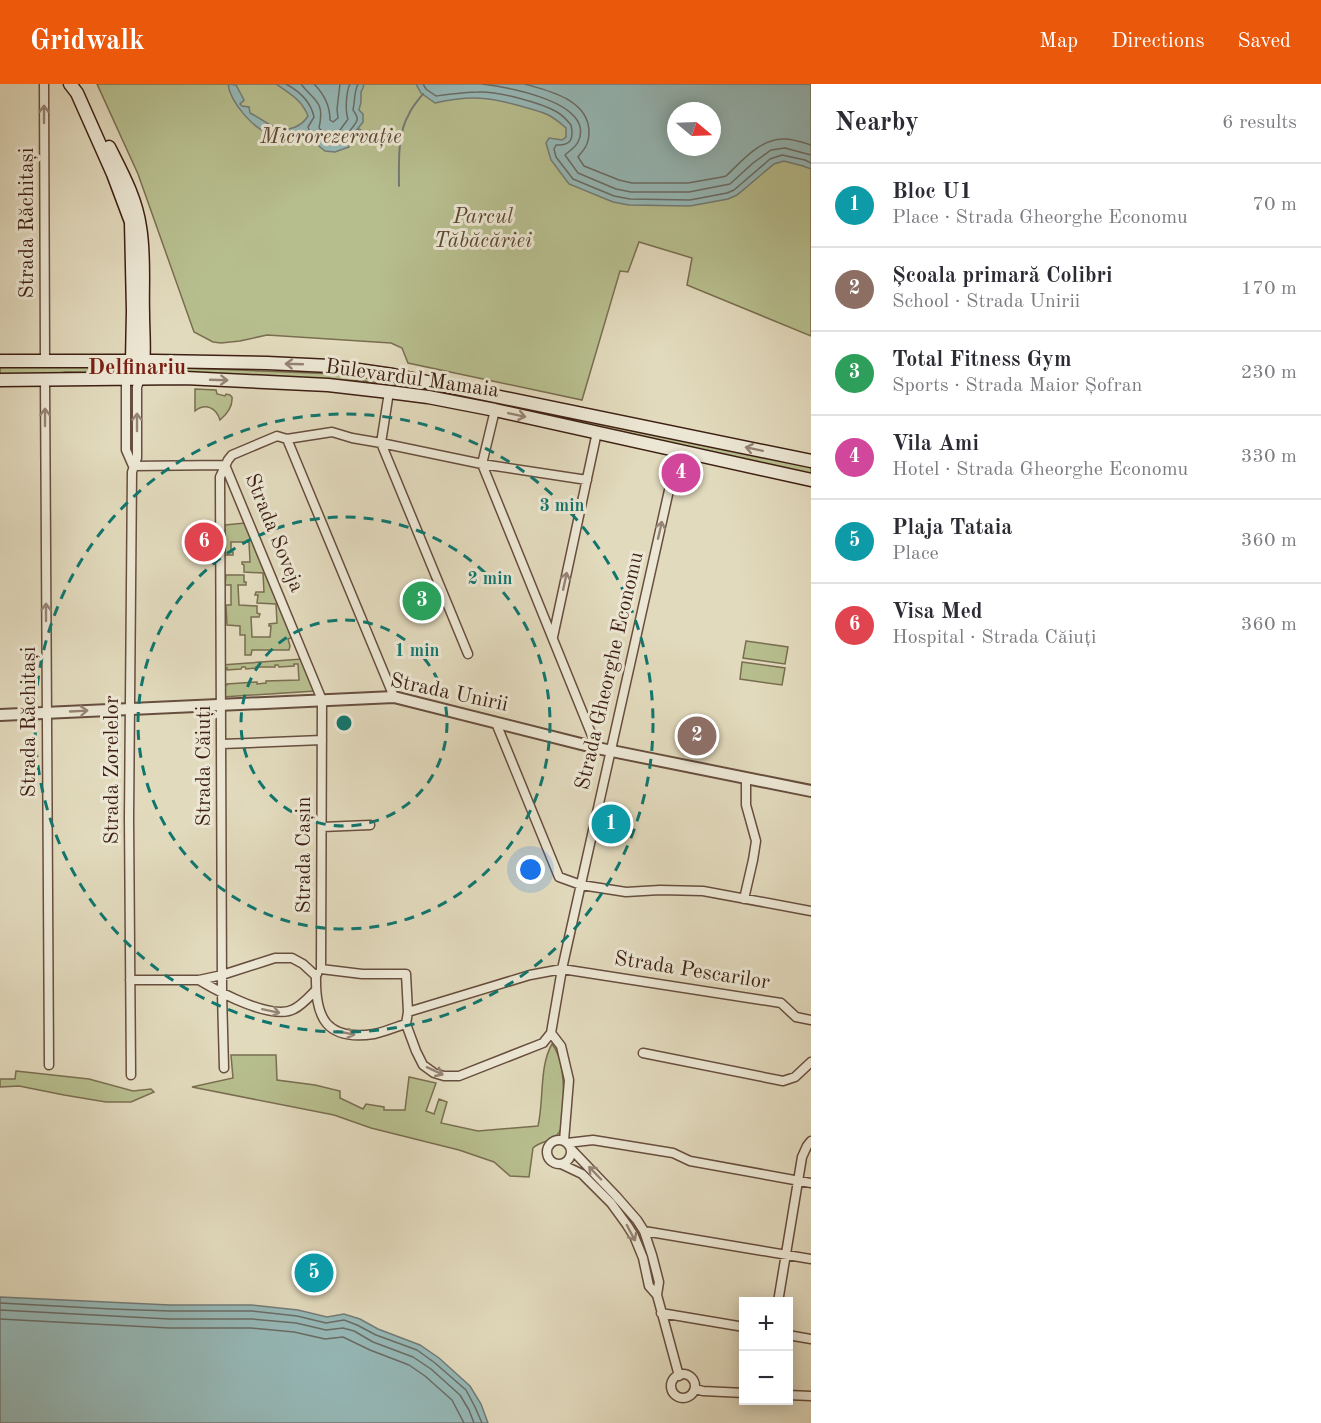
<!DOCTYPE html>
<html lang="en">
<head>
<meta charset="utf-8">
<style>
	:root { --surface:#fff; --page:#f2f2f3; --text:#2b2b33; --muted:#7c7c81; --line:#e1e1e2; --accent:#ea580c }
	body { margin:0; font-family:"Old Standard TT",serif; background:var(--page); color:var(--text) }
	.controls { position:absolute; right:18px; bottom:18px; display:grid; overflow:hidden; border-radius:0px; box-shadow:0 3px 15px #0003 }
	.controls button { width:54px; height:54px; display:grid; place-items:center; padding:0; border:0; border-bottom:2px solid var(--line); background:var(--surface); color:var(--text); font:30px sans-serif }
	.compass { position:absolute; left:667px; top:18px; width:54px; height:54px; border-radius:50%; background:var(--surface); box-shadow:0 3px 15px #0003; rotate:109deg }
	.you { position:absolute; left:531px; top:786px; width:21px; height:21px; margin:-15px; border:4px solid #fff; border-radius:50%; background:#1a73e8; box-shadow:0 0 0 9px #1a73e833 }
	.badge { display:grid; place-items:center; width:39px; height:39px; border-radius:50%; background:var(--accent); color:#fff; font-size:20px; font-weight:700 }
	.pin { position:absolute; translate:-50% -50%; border:3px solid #fff; box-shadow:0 2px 6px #0006 }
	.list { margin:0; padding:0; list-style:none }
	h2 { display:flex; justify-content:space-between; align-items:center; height:78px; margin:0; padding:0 24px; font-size:26px }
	h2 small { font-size:20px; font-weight:400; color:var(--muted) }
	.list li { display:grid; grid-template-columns:39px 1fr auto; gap:18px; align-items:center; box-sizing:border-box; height:84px; padding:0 24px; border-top:2px solid var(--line) }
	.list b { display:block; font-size:22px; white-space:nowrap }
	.list p { margin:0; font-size:20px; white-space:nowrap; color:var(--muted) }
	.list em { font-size:20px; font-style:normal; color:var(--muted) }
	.map { position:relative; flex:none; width:811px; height:1339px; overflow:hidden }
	header { display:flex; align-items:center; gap:36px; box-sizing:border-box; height:84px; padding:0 30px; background:var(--accent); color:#fff }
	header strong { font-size:28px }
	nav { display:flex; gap:33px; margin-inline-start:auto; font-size:21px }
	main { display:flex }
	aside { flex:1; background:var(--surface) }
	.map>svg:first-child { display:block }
	.green { fill:#b7be8e; stroke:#7a6e50; stroke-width:1.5; fill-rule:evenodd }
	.water { fill:#96b9b8; stroke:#737b76; stroke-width:1.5; fill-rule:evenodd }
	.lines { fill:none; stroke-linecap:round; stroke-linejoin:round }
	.shore { stroke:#6a6c66; stroke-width:1.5 }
	.stream { stroke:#737b76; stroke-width:2 }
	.minor-casing { stroke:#674e3e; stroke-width:11 }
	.tertiary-casing { stroke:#674e3e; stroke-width:14 }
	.secondary-casing { stroke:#3e1f13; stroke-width:15 }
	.minor { stroke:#ece7d4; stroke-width:8 }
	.tertiary { stroke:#ece7d4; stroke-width:10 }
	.secondary { stroke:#ece7d4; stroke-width:12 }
	.oneway { stroke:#958374 }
	.ring { fill:none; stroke:#0f766e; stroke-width:3; stroke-dasharray:10 8 }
	.labels { text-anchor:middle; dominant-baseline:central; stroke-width:6; stroke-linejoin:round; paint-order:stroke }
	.park-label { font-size:21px; font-style:italic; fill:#5c4732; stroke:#ece7d4 }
	.street-label { font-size:21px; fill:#3e1f13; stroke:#ece7d4 }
	.neighbourhood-label { font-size:22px; font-weight:bold; fill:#7a1f14; stroke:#ece7d4 }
	.centre { fill:#0f766e; stroke:#ece7d4; stroke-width:3 }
	.ring-label { font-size:18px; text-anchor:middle; font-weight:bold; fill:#0f766e; stroke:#ece7d4; stroke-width:6; stroke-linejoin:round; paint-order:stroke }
</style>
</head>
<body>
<header>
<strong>Gridwalk</strong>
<nav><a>Map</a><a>Directions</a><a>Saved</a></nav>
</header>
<main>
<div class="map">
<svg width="811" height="1339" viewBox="0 0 811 1339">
	<rect width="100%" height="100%" fill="#e2dabd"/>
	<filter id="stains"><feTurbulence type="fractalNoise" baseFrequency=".00333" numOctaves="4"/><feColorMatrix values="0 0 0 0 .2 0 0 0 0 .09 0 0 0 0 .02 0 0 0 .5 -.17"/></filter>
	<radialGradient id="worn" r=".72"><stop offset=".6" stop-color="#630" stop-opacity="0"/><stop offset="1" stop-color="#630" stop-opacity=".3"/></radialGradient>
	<path class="green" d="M97,0H811V252L687,201L692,174L639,158L628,188L620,187L582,316L408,279L402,264L391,259L267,251L240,257L221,259L213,258L194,248L138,90ZM676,27H712V63H676Z
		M0,283H109L108,289L65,288L43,293H0Z
		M160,283L363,291L386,294L385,300L363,297L160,290Z
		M395,295L725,364L811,383V391L395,303Z
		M195,305L216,306L217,310L225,312L226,310L230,311L232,313C233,323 227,330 220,336C216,323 205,319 195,327Z
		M245,439L293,553L288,555L290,562L289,566H252L251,571H245V551H240V542L227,541L226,521H231V501H225L226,491H244V498H246V501H238L239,521L257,522V529L260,530L259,533H251L252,553H270L271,542H269V540L277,539L276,520L257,519L258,511H255L256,508H264L263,489L244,488V481L242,480V478H250L249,458H231V468H233V471H225V441Z
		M746,557L788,563L785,580L743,574Z
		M302,575L315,607L223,613V601H227V600L257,598V600L266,599V597L299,596L298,580H294V582L279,583L278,581H275V583H256V584L246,585L245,583H242L241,585L227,586V584L222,585V581Z
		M742,578L785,584L782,601L740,595Z
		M552,960C559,969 562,984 563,996C564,1005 564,1040 560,1047C553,1059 541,1056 533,1064L529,1093L510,1092L494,1078L459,1066L371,1044L334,1031L192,1003L233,994L231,971H276L277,996L315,1001L340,1007V1014L363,1025L366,1020L384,1023V1026H405L409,993L436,999L426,1027L434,1030L439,1015L447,1018L441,1039L478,1047L538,1042C544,1017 539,982 552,960Z
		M16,987L89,995L133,1007L151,1005L154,1008L131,1018H106L64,1011L19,1002L0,1003V995H15Z"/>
	<path class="water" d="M228,0L236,1L244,16L240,20L242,22L249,23L250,29C259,33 268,41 277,44C289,48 302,42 308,32C302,16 289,9 276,0H364L363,4L361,8V18L359,26L363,30V38L348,57L349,63L335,68L325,67L302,48C295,48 279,52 274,51C255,48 230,18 228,0Z
		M416,0H811V85L803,82L784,77L774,80L737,111L728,115L690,122L629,121L613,118L569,100L551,76L546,59L549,54L562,56L566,53V44C551,30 543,28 524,23C489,13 471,11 435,19L421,9ZM676,27H712V63H676Z
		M0,1213L170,1221H252L298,1226L327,1233L344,1230L360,1235L378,1245L420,1261L439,1274L470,1302L481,1320L488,1339H0Z"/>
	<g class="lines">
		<path class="shore" d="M286,0C299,7 311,18 314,33L308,43L309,46C320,55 326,65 341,59C344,52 357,40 357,36C358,32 355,29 353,26C355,17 354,8 358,0
			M301,0C315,18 325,17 319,44C323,48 329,55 335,53L348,35C345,27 346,8 350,0
			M314,0C324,10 330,21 330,36L333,38L338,34L337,25L340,0
			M423,0L426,5L436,12C451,10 465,8 479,8C497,7 542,19 557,28C562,31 567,36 571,41C574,55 571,62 556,61L554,65L556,73L573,95L614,112L630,115L690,116L727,109L734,106L770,75L782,71L805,76L811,79
			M482,0C506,3 597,18 578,58C575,64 569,67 565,71L578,89L616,105L631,108H689L730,100L753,79L771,66L785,64L811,71
			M525,0C550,7 589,16 589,48C589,53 588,58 586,62C584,66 580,70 578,73L584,82L619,96L632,99H688L722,93L726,92C742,77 759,56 782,55C791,54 802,58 811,61
			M0,1219L111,1225L170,1227H252L297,1232L326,1239L344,1236L357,1241L376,1251L417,1266L435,1279L466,1306L475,1323L482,1339
			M0,1226L169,1235H252L296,1239L326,1246L343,1244L354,1247L373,1258L413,1273L431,1285L460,1311L469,1326L474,1339
			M0,1235L169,1244H251L294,1248L325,1255L343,1253L370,1266L409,1281L425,1292L452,1316L464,1339"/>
		<path class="stream" d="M358,45L372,52
			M385,57H400
			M399,102C399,80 397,50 409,30C412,23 418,16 423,10"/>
		<g class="minor-casing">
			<path id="minor" d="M44,0L45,277
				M126,295V366L133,382
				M45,296L49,981
				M389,308L381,359L468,570
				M495,326L482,380L597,664
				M287,355L394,613
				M133,382L225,381L322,616L321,885
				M553,553L597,348
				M496,639L559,793L581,801L626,808L660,806L703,807L811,827
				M222,660L322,656
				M322,743L370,741
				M744,815L753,776L756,757L746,721V694
				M321,885L362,890H406L408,928L406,940L416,967L423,981L434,989L444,992H459L543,959L551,949L562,885L678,366
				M317,890L316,892C315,935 327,957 374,950C384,948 395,943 406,940
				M130,896H199L222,891L275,874H292L303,880L316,892
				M199,896C219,908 272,937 294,925C302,921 309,913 315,907
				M408,928L530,891L562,885L781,919L796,933L811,936
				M551,949L561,962L569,996L564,1057
				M643,969L783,997L795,993L811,978
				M224,984L222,910L220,393L228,376L232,371L277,352L287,355L332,348L352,354L381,359L482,380L587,396
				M131,991L129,734L132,388L137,374V303L140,295
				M547 1068a12 12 0 1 1 24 0a12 12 0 1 1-24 0Z
				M567,1059L593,1056L673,1069L690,1077L811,1099
				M571,1065L616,1112L637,1136L644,1147L652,1171L659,1198L657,1211
				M561,1080L582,1090L611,1119L627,1141L634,1152L643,1174L649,1202L657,1211L679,1292
				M644,1147L811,1175
				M778,1218L802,1073L807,1062L811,1057
				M661,1229L744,1243
				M788,1251L811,1255
				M671 1302a12 12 0 1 1 24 0a12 12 0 1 1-24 0Z
				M695,1305L703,1307L744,1309
				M788,1311L811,1312"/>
		</g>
		<g class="tertiary-casing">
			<path id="tertiary" d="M0,631L394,613L597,664L811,707"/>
		</g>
		<g class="secondary-casing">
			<path id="secondary" d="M70,0L77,9L113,90L131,138L133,226L132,278L127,290L126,295
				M109,63C122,89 136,114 140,143C145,172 142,202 143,231C143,251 146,275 140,295
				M0,277H156L267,279L330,282L393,291L811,377
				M0,296L185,294L328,301L389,308L428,313L495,326L811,396"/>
		</g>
		<use href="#minor" class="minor"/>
		<use href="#tertiary" class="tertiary"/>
		<use href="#secondary" class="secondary"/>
	</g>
	<defs><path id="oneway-shaft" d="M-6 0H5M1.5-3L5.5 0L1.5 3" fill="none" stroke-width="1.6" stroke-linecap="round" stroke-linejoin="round" transform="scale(1.5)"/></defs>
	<g class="oneway">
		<use href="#oneway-shaft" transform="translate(44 30) rotate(-90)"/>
		<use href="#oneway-shaft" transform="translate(294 280) rotate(-178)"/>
		<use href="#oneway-shaft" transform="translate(219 296) rotate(2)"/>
		<use href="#oneway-shaft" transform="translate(517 331) rotate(12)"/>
		<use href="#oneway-shaft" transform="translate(45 333) rotate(-90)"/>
		<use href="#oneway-shaft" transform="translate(137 338) rotate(-90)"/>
		<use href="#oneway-shaft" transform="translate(754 365) rotate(-168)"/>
		<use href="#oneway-shaft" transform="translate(660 446) rotate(-77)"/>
		<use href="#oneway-shaft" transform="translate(565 497) rotate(-78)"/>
		<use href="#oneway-shaft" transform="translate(46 528) rotate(-90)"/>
		<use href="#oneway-shaft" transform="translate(79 627) rotate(-3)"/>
		<use href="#oneway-shaft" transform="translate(271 927) rotate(12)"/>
		<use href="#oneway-shaft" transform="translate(346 949) rotate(11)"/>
		<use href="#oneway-shaft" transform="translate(435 987) rotate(25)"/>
		<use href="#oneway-shaft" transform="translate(595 1089) rotate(-134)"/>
		<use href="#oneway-shaft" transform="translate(631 1149) rotate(62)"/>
	</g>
	<g class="ring">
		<circle cx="344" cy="639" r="103"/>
		<circle cx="344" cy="639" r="206"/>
		<circle cx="344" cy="639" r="309"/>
	</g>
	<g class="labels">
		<g class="park-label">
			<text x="331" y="53">Microrezervație</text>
			<text x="483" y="133">Parcul<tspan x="483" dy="24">Tăbăcăriei</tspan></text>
		</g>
		<g class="street-label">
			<text transform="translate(27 139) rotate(-90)">Strada Răchitași</text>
			<text transform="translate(412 295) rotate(8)">Bulevardul Mamaia</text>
			<text transform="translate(274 449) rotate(68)">Strada Soveja</text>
			<text transform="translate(610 587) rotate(-77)">Strada Gheorghe Economu</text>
			<text transform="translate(449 609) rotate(12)">Strada Unirii</text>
			<text transform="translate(29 638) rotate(-90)">Strada Răchitași</text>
			<text transform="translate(204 682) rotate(-90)">Strada Căiuți</text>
			<text transform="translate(112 686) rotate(-90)">Strada Zorelelor</text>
			<text transform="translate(304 771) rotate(-90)">Strada Cașin</text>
			<text transform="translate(692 887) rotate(9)">Strada Pescarilor</text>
		</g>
		<g class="neighbourhood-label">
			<text x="137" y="284">Delfinariu</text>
		</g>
	</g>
	<circle cx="344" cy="639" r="9" class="centre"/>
	<g class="ring-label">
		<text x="562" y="427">3 min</text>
		<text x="490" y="500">2 min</text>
		<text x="417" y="572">1 min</text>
	</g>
	<rect width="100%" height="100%" filter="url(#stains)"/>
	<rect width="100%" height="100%" fill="url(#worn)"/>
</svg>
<div class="controls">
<button>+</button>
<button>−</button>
</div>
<svg class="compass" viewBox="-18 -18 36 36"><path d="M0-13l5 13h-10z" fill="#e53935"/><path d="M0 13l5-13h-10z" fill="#7c7c81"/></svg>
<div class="you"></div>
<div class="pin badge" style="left:611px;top:740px;background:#0f9aa8">1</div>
<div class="pin badge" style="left:697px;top:652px;background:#8d6e63">2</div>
<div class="pin badge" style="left:422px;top:517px;background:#2e9e5b">3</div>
<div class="pin badge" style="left:681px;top:389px;background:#d1479c">4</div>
<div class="pin badge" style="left:314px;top:1189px;background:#0f9aa8">5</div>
<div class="pin badge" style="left:204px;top:458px;background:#e0444e">6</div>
</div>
<aside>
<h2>Nearby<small>6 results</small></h2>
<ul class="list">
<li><span class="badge" style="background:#0f9aa8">1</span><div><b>Bloc U1</b><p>Place · Strada Gheorghe Economu</p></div><em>70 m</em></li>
<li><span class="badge" style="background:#8d6e63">2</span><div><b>Școala primară Colibri</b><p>School · Strada Unirii</p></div><em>170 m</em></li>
<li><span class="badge" style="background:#2e9e5b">3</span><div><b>Total Fitness Gym</b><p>Sports · Strada Maior Șofran</p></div><em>230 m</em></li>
<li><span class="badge" style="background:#d1479c">4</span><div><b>Vila Ami</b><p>Hotel · Strada Gheorghe Economu</p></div><em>330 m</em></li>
<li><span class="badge" style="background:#0f9aa8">5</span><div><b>Plaja Tataia</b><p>Place</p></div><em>360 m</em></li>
<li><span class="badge" style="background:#e0444e">6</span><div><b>Visa Med</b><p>Hospital · Strada Căiuți</p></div><em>360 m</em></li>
</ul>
</aside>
</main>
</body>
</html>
